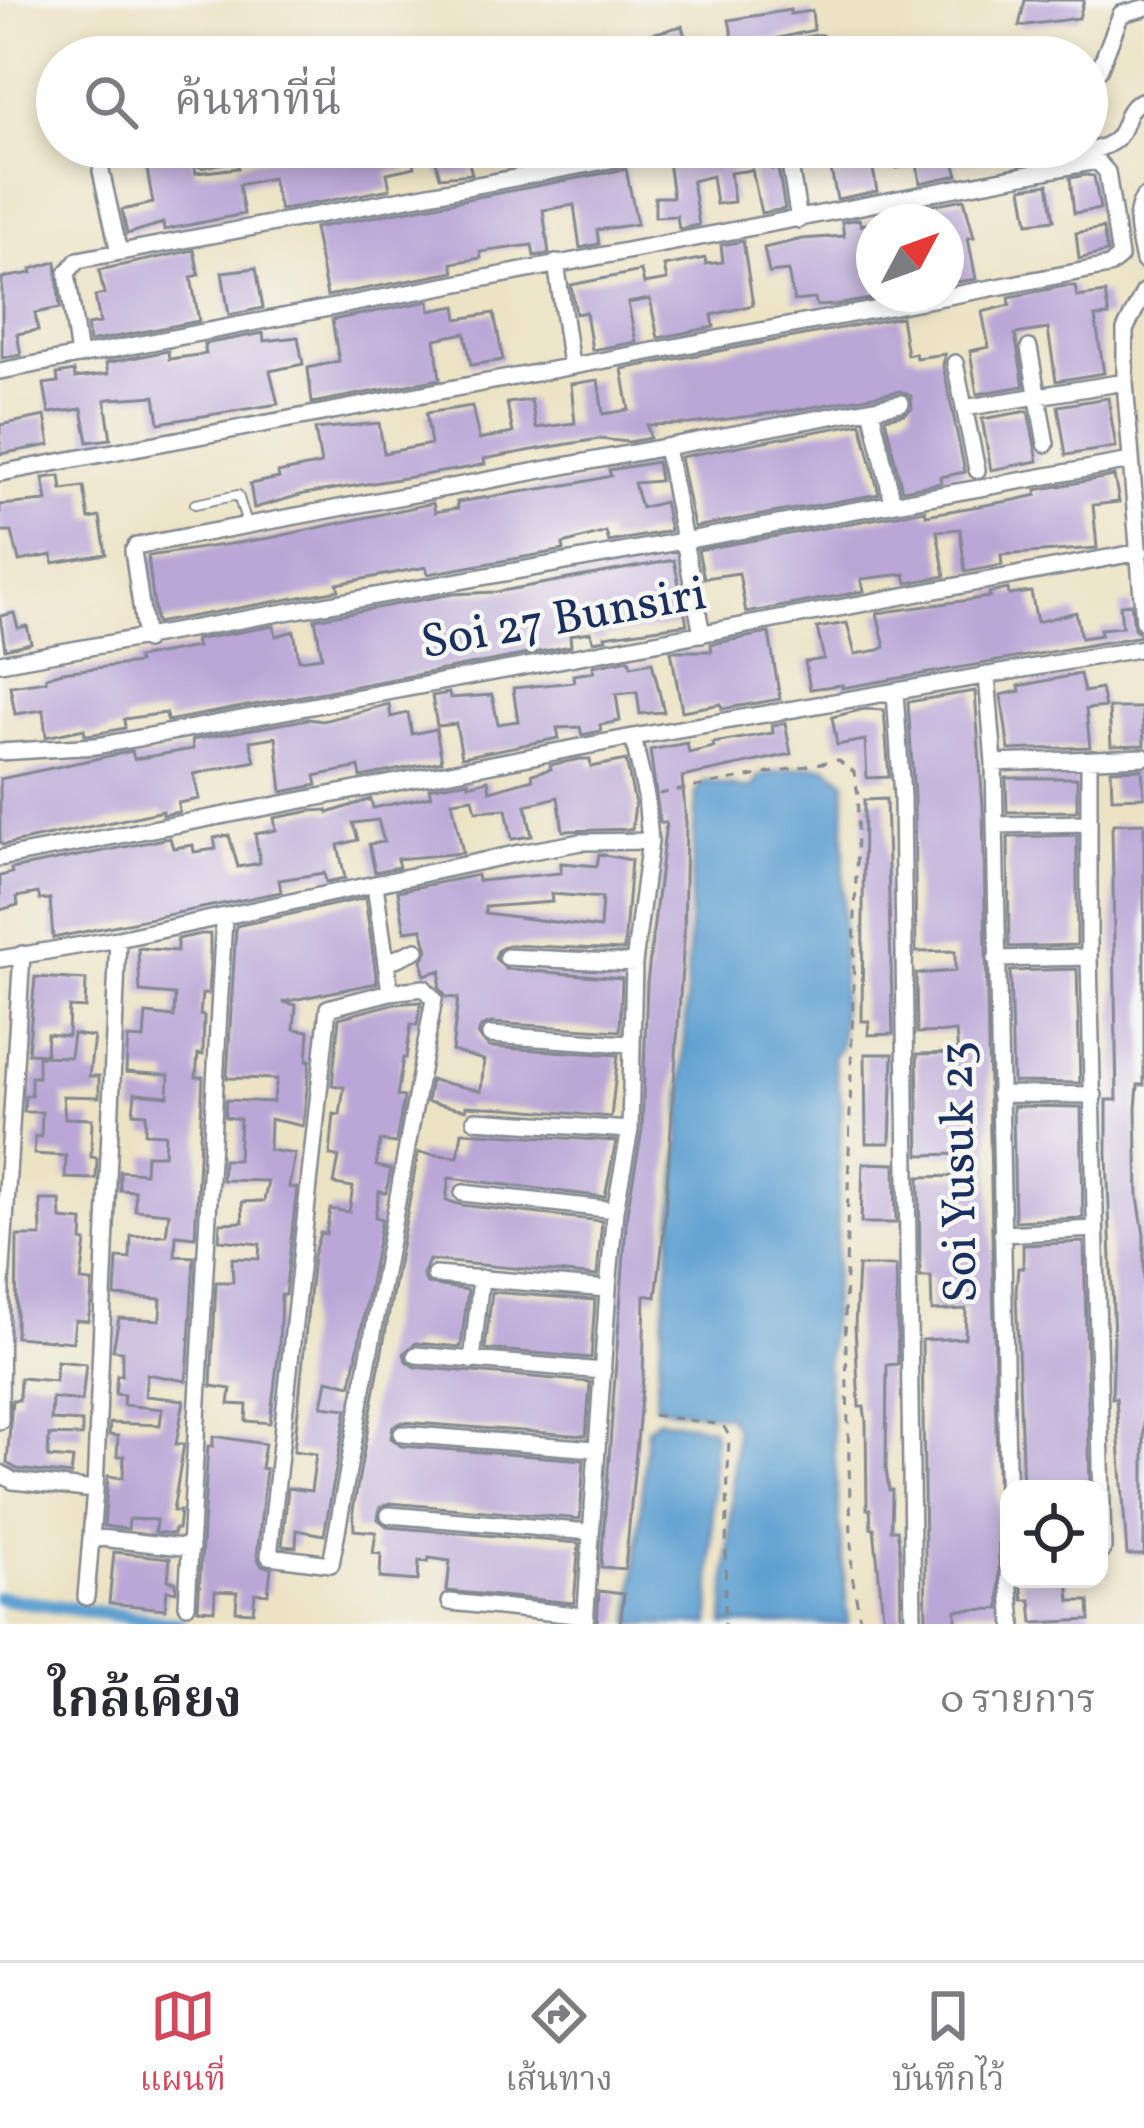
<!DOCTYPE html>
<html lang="th">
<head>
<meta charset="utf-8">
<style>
	:root { --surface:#fff; --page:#f7f7f7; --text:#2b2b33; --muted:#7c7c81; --line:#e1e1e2; --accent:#d1495b }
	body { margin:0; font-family:Vollkorn,"Noto Serif Thai",serif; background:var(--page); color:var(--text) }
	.controls { position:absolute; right:36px; bottom:36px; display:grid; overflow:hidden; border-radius:24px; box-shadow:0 6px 18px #0003 }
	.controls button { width:108px; height:108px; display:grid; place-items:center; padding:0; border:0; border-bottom:3px solid var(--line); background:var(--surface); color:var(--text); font:60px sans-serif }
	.compass { position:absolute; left:856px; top:204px; width:108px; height:108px; border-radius:50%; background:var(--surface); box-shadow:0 6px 18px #0003; rotate:49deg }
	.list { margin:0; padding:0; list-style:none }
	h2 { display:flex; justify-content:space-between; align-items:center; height:156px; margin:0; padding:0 48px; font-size:51px }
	h2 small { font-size:39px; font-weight:400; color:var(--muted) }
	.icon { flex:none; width:66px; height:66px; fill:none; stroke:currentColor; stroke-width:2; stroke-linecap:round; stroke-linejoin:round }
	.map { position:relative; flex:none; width:1144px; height:1624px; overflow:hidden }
	.search { position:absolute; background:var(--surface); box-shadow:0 6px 18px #0003; left:36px; right:36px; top:36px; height:132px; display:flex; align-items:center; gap:30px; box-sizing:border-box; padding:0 42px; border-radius:66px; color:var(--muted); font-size:45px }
	.sheet { height:336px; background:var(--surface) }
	nav { display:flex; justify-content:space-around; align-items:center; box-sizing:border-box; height:168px; border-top:3px solid var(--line); background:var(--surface); font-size:33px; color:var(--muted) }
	nav a { display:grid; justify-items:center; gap:6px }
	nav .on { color:var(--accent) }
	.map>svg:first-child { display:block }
	.water { fill:#5ea0d1; stroke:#3c6898; stroke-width:3 }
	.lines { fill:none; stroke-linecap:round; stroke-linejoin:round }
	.canal { stroke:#5ea0d1; stroke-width:14 }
	.building { fill:#baa7d7; fill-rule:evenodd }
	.service-casing { stroke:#848991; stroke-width:12 }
	.minor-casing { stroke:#848991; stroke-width:20 }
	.path { stroke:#848991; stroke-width:3; stroke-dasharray:9 9; stroke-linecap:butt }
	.service { stroke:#fff; stroke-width:8 }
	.minor { stroke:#fff; stroke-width:15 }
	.labels { text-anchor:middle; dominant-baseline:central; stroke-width:9; stroke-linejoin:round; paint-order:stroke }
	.street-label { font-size:48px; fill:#1b2f5e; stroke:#f6f6f2 }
</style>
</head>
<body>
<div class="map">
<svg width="1144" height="1624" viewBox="0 0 1144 1624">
	<rect width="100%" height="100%" fill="#f6f6f2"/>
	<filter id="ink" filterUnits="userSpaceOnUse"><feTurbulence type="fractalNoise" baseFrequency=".00833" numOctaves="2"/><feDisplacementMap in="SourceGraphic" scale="24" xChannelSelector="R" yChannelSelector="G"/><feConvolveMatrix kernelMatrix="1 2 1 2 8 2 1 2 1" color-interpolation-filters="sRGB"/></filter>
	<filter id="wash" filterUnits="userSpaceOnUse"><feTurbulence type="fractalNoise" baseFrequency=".004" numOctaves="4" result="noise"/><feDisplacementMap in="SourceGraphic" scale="48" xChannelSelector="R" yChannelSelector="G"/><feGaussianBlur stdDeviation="2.7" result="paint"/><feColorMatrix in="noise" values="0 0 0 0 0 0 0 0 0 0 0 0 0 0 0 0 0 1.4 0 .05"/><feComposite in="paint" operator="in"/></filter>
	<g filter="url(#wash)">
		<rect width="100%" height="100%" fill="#ece3c4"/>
		<path class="water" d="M807,766L827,767L845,781L841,1047L833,1057L841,1099L837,1253L827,1365L848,1624H724L736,1429L728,1416L669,1409L655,1404L679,1154L696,791L705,781L751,789L760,775Z
			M658,1419L710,1427L714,1434L710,1624H631L647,1429Z"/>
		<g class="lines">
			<path class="canal" d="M0,1598L179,1624"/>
		</g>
		<g id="blocks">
			<path class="building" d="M1025,0H1084L1079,18L1019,26Z
				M790,10V14L812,11L814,30L770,40L734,43L729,20Z
				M682,26L689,51L655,55L654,51L633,57H532V52L587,40V44L607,39L609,45Z
				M143,147H190L196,173L238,168L237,164L286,155L285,151L303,147H368L371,161L413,154L415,167L387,173L390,189L280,210L272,178L239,185L244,214L164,230L163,223L127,234L122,210L153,203Z
				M432,147H500L502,157L469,163L472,174L440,177Z
				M747,147H768L772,169L778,168L785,209L761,213L752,170L730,173L734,202L716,204L712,176L692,181L699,225L679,229L677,216L655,217V197H673L668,161L690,152L724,148L725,153Z
				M892,147H973L975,161L954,162L958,175L920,183L917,164L897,168Z
				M850,162L851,167L872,164L877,191L837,199L830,165Z
				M626,169L637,224L597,230L599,244L580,248L574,205L543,210L549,254L534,256L532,245L480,252L481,258L452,263L454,272L327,296L314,228Z
				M1086,175L1094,176L1100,209L1074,213L1070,178Z
				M1048,184L1054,220L1028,223L1022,188Z
				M964,199L974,237L968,238L976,279L956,282L953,267L946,268V222H924L921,207Z
				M859,219L861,225L874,223L875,298L836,305L817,306L815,299L794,301L788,271L769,273L764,248L802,239L844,236L842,222Z
				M1103,228L1107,252L1079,259L1076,233Z
				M743,241L753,305L712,315L714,327L658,338L650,299L628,303L636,342L592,350L586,312L576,314L571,285L641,271L644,284L667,280L664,266L705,258L706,264L723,262L721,245Z
				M194,250L199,275L191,277L199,321L89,342L87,325L100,323L95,296L104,294L99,270Z
				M56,262L60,308L35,313L38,330L17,334L21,355L2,358V278L32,273L31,269Z
				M256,268L263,308L229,315L222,272Z
				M1065,286H1075L1077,297L1105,293L1109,316L1095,317L1104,373L1056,381L1048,329L1015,334L1024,386L977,394L970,351L989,347L982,312L1010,305L1009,297Z
				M429,301L430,311L456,306L458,319L494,313L503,360L471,365L465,333L435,339L440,379L312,403L308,368L339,361L332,320Z
				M901,317L907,355L915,353L916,358L945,354L943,365L965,472L940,477L941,483L902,490L885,418L904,414L912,408L911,396L900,391L796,410L690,424L647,425L650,438L629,442L599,439L544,448L484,459L485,464L467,468L304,494L254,508L250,484L279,478L278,473L321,464L315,429L379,423L384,453L431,444L426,413L472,406L479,439L513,433L507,403L531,400L536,428L575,423L571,384L598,380L603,414L629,410L622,369Z
				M263,333L264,341L298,337L303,364L270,371L278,404L159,423L155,396L110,399L105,400L111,439L88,442L82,409L49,413L44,384L58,382L57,374L74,371L75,378L108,374L106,363L168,351L169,359L206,354L204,344Z
				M1108,398L1116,447L1066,455L1058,406Z
				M1028,411L1038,461L991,470L982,419Z
				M45,416L50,445L0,454V425Z
				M861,423L879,494L694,527L680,457Z
				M657,462L660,481L634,483L641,508L664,502L670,531L609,542L606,532L563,544L564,550L428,574L426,567L337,584L339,590L156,623L148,556L270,538L433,503L435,512L458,508L457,502L578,483L611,476L609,470Z
				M60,476L62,490L84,487L89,519L100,517L106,554L53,563L52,555L19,561L12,532H0V505L47,501L43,478Z
				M1114,476L1119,502L1093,505L1097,548L1001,555L1002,565L965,572L960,529L937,531L945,576L907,583L905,574L861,579L864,591L746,613L739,573L704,578L698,550L925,510L926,515L1015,500L1037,495L1036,490Z
				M674,560L687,624L605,636L606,639L593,641L591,632L570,635L571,646L167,721L166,713L124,719L125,728L95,734L85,735L84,729L46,737L43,710L15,714L10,686L46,681V677L62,672L138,663L137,658L197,647L195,640L274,626L276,636L294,631L299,660L322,657L315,619L453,594L496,592Z
				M1008,589L1009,595L1031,592L1037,622L1076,612L1081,638L1101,635L1100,629L1122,627L1120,605L1131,604L1134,628L1142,636L842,688V685L810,689L805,662L824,659L817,628L847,623L855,654L879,650L885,647L877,613L990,597L989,593Z
				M14,613L18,628L27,626L31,643L5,649L0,616Z
				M769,633L780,699L722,709L721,704L682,711L671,651H712L711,644Z
				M629,659L631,666L652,662L664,712L640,714L637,692L616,694L620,721L600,725L601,731L582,735L580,727L557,728L559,738L462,757L456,724L437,726L432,696L449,693L450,698L492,695L498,724L518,721L513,688L574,682L573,675L594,672L593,666Z
				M1080,674L1084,692L1101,689L1105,707L1086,709L1090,747L1009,750L1001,695L1020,691L1019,686Z
				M975,691L983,808L1000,1609L956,1610V1624H926L922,1340L965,1338L966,1309L932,1311L931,1277H920L919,1177L959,1176L960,1154L919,1155L917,1054L958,1053L956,1032L917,1033L916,974L955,971V951L916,952L914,797L908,702Z
				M389,704L391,717L408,713L412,734L436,729L442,761L361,777L359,767L315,776L317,785L282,792L276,737L250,741L255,761L194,774L199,799L178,803L179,812L163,815V811L3,845L0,842V779L132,751L134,759L193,749L192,740L308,719L323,721Z
				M1109,708H1142L1144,745L1111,746Z
				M864,709L884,710L889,777L867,778L865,740L837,745L832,717Z
				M785,723L791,754L682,777L686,823L684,938L664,1231L656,1297L645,1295L643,1377L625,1569L601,1567L627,1212L642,1130L647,983L666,823H660L650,750L687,743L689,753L714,747L713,743L773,733L772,725Z
				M580,759H590L591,767L626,760L635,804L632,829L563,831L558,797L526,805L532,836L512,839L506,809L476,811L473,798L452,801L463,853L397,859L399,867L375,872L369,844L384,842L378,820L353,823L358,840L338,845L345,878L326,882L324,873L279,880L281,892L53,938L50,899L40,900L38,893L17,897L18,905L0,910V876L12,873L11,869L170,838L173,848L193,845L194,852L216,849L214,838L229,835L238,867L260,863L255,834L276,830L274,818L311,811L327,810L328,813L371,799L373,808L431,796L429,788L468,781L469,785L488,780L490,791L533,779L532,774L551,769L550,765Z
				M1142,769L1144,797L1112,798L1111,770Z
				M1006,778H1077V811L1007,812Z
				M886,799L893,1034L868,1035L869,1021H862L864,800Z
				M1144,823V1085H1138L1136,1109L1138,1197L1144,1235V1555H1127L1116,1398H1112L1114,1340L1107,1154V1100H1117L1112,829L1113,824Z
				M1077,835V945L1009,947L1008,837Z
				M599,854L631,860L624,950L508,945L498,950L495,958L506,969L622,978L620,1031L491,1023L481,1027L478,1035L489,1047L618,1055L611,1117L506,1108L466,1106V1110L427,1102L431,1080L481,1091L484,1060L452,1051L458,998L446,997L439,987L441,970L424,975L422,960L428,950L422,929L405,931L398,891L477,875L478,881L561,873V863L597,866ZM551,894L602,898L600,928L485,913V907L552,902Z
				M365,898L377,983L283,1002L296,1005L294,1029L309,1031L307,1060H310L303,1126L270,1119L269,1150L295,1154L289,1187L297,1188L285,1295H281L279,1348L270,1423L246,1421L247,1405L229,1404L231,1389L211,1386L216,1282H233L232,1258L259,1259L260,1244L219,1240L220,1223L243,1222L242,1202L264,1201L268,1181L222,1180L223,1160H238L240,1119L225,1117L226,1100L273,1102L277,1079L227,1078L236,926Z
				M201,934H210V963L208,994H202L200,1015L204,1016L203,1055L198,1054L196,1077H203L195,1237L176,1235L175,1256L194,1257L188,1361L186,1381L147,1374L145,1396L184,1400L176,1444H184L173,1511H180L178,1529H174V1534L155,1532L156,1520L129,1519L128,1529L104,1526L108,1476L123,1478L124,1456H117L118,1436L109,1435L110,1423L160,1425L162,1409L123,1405L124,1395L115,1394L117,1375H122V1351L113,1350L119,1318L160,1320L161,1299L115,1296L117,1258L130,1259L131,1236L166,1235L169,1213L135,1210V1191L120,1190V1171L145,1173L146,1155H164L165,1134L145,1133L146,1114L133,1113L135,1093L168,1096L169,1075L126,1072L127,1053L128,1038L144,1039L146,1014L174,1017L175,995L140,992L138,948L177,951V939Z
				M1077,969L1080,1083L1013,1082L1010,971Z
				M35,977L86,980L85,1008L69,1007L68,1036L47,1034L46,1054L28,1053Z
				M421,1002L417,1025L411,1024L406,1058H403L397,1096L404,1097L396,1143L380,1141L376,1166L391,1169L386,1193L379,1192L375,1217L382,1219L351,1385L327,1380L322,1406L347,1409L324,1535L297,1530L296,1547L282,1546L288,1488L311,1491L316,1454L294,1451L313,1256L320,1233L326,1234L330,1209L349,1212L353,1187L334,1184L339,1157L330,1156L334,1114L340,1115L344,1087L332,1085L339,1018L392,1004Z
				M73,1034L94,1037L89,1076H99V1097L63,1096L65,1118L92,1119L91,1157L97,1158L96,1179L65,1178L66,1156L34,1154L35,1136L41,1137L42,1112H24L25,1096H31V1077H38V1056L70,1057Z
				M865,1054H893L890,1143H866Z
				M1013,1106L1081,1107L1083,1218L1015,1221Z
				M462,1132L616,1141L605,1197L449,1178L446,1200L461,1205L602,1221L597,1276L429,1260L423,1275L427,1284L468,1290L461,1347L416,1343L404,1353L406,1361L415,1367L590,1382L586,1436L403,1422L393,1426L391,1438L401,1446L584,1460L580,1519L390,1503L380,1507L378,1519L388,1527L579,1543L574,1603L447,1591L450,1561L429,1558L428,1562L419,1561L418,1581L380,1578L381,1554L373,1553L376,1532L354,1530L353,1510L418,1153L458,1157Z
				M863,1163L895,1164L896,1223H861Z
				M40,1200H60L61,1219L83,1221L82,1241L86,1242L81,1281L92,1282L91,1303L88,1321L75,1320L73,1342L16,1337L17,1236H41Z
				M1084,1242L1090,1489H1023L1016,1292L1018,1268H1023V1245Z
				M858,1266H896L898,1364L887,1365L886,1469L889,1490H892L891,1530H897L900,1551L901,1624H884L874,1528H871L870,1509H867L866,1421L864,1407H859L855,1326Z
				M492,1292L595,1300L591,1358L485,1349Z
				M57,1361L86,1364L82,1401L52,1398L51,1420L82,1422V1436L49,1435L48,1457L73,1459L71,1475L17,1469L7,1463L12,1400H19L20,1378L55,1381Z
				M213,1436L265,1444L261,1468L266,1469L257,1556L261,1565L271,1568L268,1594L255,1593L253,1612L236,1611L237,1592L215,1591L214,1610L198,1609L208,1446H213Z
				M114,1552L170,1558L168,1580L176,1582V1592L167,1590L165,1609L109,1603Z
				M1021,1579H1068L1070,1601H1089L1090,1620L1033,1623L1031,1600H1023Z
				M599,1591L624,1594L620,1624H597Z"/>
		</g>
	</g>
	<g filter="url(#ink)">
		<use href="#blocks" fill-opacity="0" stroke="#848991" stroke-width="3"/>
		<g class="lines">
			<g class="service-casing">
				<path id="service" d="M195,504L238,495L247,524"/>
			</g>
			<g class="minor-casing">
				<path id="minor" d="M745,57L819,43
					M1099,70L1121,14L1144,8
					M526,147L533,174
					M787,147L799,220
					M1047,156C1066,153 1102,153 1116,139C1129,125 1123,107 1144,100
					M202,159L260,147
					M101,171L119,252
					M1144,197C1131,217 1140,239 1144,261
					M556,263L571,365
					M1029,348L1046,444
					M79,356L67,273L78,260L679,147
					M955,363L977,470
					M0,371L1097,161L1107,172L1120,257L1109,266L0,473
					M1125,382L1144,622
					M964,408L1125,382V330L1144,292
					M871,409L893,503
					M666,447L702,634
					M146,640L133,551L136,546L901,403
					M0,663L1131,461
					M987,675L994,763L1009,1578
					M895,692L902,797L913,1624
					M0,752L96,746L1140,552
					M1089,762V957L1103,1548L1099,1555
					M994,763L1144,757
					M995,825L1089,823
					M0,858L633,737L1144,648
					M375,885L390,992L328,1008L269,1556L331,1564L434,999L424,988L390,992
					M507,957L634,963
					M0,959L118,939L515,854L581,842L650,841
					M996,959L1089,957
					M386,963L416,950
					M490,1035L629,1044
					M999,1094L1094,1095
					M475,1120L630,1130
					M463,1193L615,1210
					M1002,1234L1094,1229
					M435,1275L608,1289
					M416,1355L603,1371
					M472,1361L481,1278
					M0,1421L1,1284L22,954
					M402,1434L595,1449
					M0,1473L13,1481L95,1490
					M389,1515L590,1532
					M91,1537L191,1548
					M1009,1579L1013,1624
					M86,1597L95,1490L118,939
					M450,1602L586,1616
					M187,1605L224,917
					M585,1624L608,1289L615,1210L630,1130L634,963L650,841L646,796L633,737"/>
			</g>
			<path class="path" d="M659,794L838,760L854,772L858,795L845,1311L852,1575L861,1624
				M653,1415L723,1425L729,1436L724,1624"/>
			<use href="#service" class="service"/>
			<use href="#minor" class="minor"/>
		</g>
	</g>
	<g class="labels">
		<g class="street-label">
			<text transform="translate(564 620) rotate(-10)">Soi 27 Bunsiri</text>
			<text transform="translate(961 1172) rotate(-91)">Soi Yusuk 23</text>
		</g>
	</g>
</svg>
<div class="controls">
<button><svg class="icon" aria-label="locate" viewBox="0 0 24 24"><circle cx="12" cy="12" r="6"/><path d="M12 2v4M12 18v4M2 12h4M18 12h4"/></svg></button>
</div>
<svg class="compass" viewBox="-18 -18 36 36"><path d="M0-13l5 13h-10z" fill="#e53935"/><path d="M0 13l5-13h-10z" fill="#7c7c81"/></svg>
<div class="search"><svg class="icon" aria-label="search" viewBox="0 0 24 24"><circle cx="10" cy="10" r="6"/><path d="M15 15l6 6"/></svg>ค้นหาที่นี่</div>
</div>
<section class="sheet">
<h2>ใกล้เคียง<small>0 รายการ</small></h2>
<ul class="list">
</ul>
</section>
<nav>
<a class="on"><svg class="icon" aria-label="map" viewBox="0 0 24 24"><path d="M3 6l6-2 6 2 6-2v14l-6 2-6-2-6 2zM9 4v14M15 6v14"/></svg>แผนที่</a>
<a><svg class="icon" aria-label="directions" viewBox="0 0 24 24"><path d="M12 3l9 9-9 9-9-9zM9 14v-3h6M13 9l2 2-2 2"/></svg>เส้นทาง</a>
<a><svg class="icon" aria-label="saved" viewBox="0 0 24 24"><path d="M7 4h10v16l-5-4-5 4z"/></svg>บันทึกไว้</a>
</nav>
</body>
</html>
